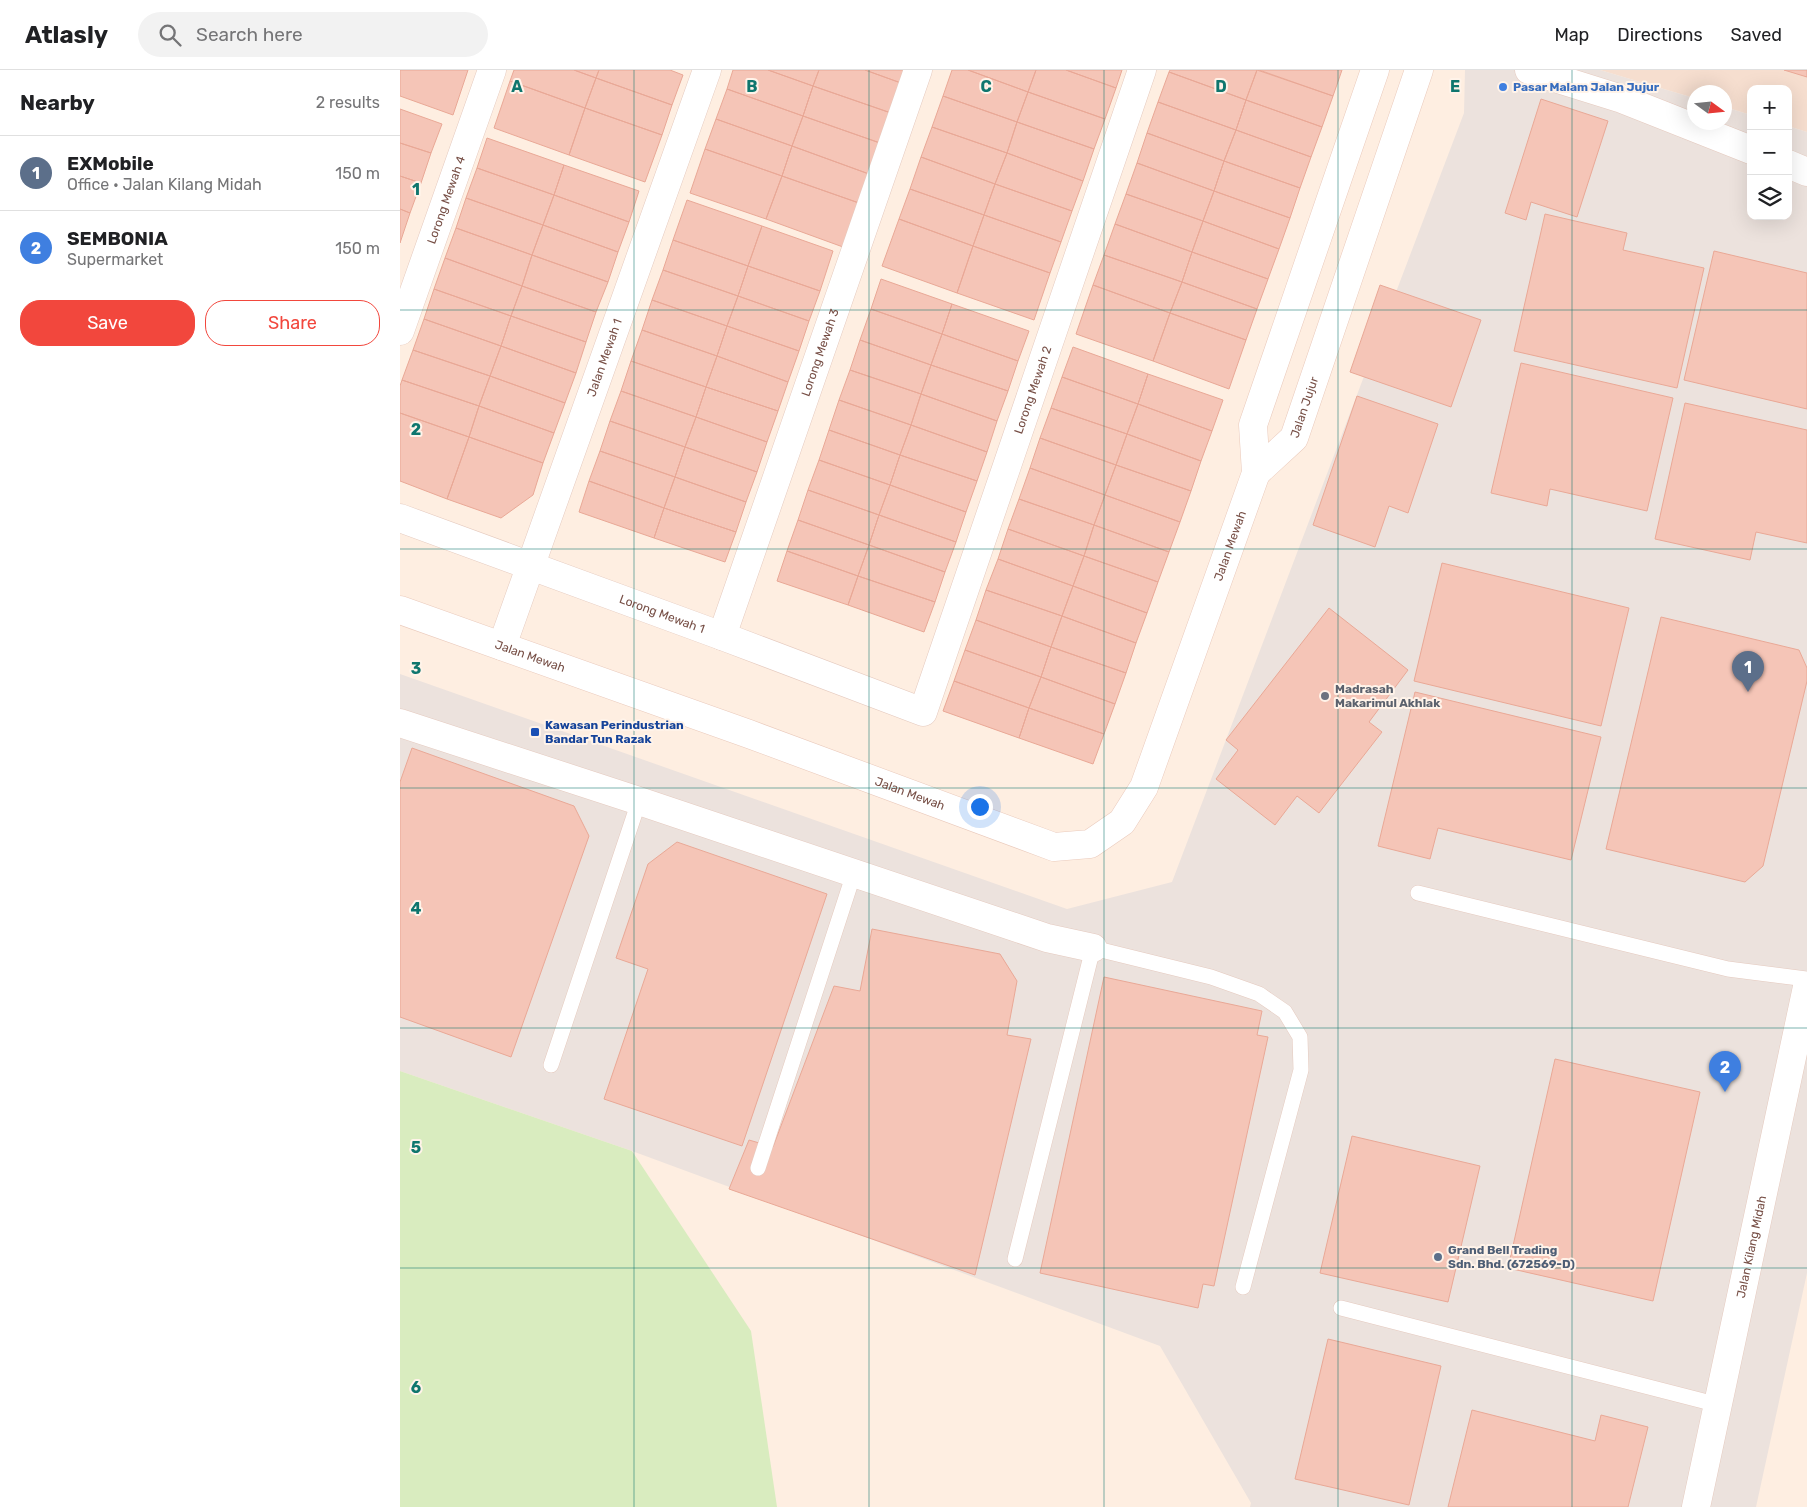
<!DOCTYPE html>
<html lang="en">
<head>
<meta charset="utf-8">
<style>
	:root { --surface:#fff; --page:#f2f2f2; --text:#202124; --muted:#757577; --line:#e0e0e0; --accent:#f2473d }
	body { margin:0; font-family:Rubik,sans-serif; background:var(--page); color:var(--text) }
	.controls { position:absolute; right:15px; top:15px; display:grid; overflow:hidden; border-radius:10px; box-shadow:0 5px 20px #0002 }
	.controls button { width:45px; height:45px; display:grid; place-items:center; padding:0; border:0; border-bottom:1px solid var(--line); background:var(--surface); color:var(--text); font:25px sans-serif }
	.compass { position:absolute; left:1287px; top:15px; width:45px; height:45px; border-radius:50%; background:var(--surface); box-shadow:0 5px 20px #0002; rotate:105deg }
	.you { position:absolute; left:579px; top:736px; width:18px; height:18px; margin:-12px; border:4px solid #fff; border-radius:50%; background:#1a73e8; box-shadow:0 0 0 8px #1a73e833 }
	.badge { display:grid; place-items:center; width:32px; height:32px; border-radius:50%; background:var(--accent); color:#fff; font-size:16px; font-weight:700 }
	.pin { position:absolute; translate:-50% -41px; filter:drop-shadow(0 1px 2px #0008) }
	.pin::after { content:''; position:absolute; top:26px; width:18px; height:15px; background:inherit; clip-path:polygon(0 0,100% 0,50% 100%) }
	.list { margin:0; padding:0; list-style:none }
	h2 { display:flex; justify-content:space-between; align-items:center; height:65px; margin:0; padding:0 20px; font-size:21px }
	h2 small { font-size:16px; font-weight:400; color:var(--muted) }
	.list li { display:grid; grid-template-columns:32px 1fr auto; gap:15px; align-items:center; box-sizing:border-box; height:75px; padding:0 20px; border-top:1px solid var(--line) }
	.list b { display:block; font-size:19px; white-space:nowrap }
	.list p { margin:0; font-size:16px; white-space:nowrap; color:var(--muted) }
	.list em { font-size:16px; font-style:normal; color:var(--muted) }
	.actions { display:flex; gap:10px; padding:15px 20px }
	.actions a { flex:1; padding:11px 0; border:1px solid var(--accent); border-radius:20px; text-align:center; font-size:18px; color:var(--accent) }
	.actions .main { background:var(--accent); color:#fff }
	.icon { flex:none; width:28px; height:28px; fill:none; stroke:currentColor; stroke-width:2; stroke-linecap:round; stroke-linejoin:round }
	.map { position:relative; flex:none; width:1407px; height:1437px; overflow:hidden }
	header { display:flex; align-items:center; gap:30px; box-sizing:border-box; height:70px; padding:0 25px; background:var(--surface); border-bottom:1px solid var(--line) }
	header strong { font-size:24px }
	nav { display:flex; gap:28px; margin-inline-start:auto; font-size:18px }
	.search { width:350px; height:45px; background:var(--page); display:flex; align-items:center; gap:12px; box-sizing:border-box; padding:0 18px; border-radius:28px; color:var(--muted); font-size:19px }
	main { display:flex }
	aside { flex:1; background:var(--surface) }
	.map>svg:first-child { display:block }
	.residential { fill:#f6decf }
	.industrial { fill:#ece2dd }
	.green { fill:#d9ecbf }
	.building { fill:#f5c5b7; stroke:#e9a896 }
	.lines { fill:none; stroke-linecap:round; stroke-linejoin:round }
	.lane-casing { stroke:#e5cabf; stroke-width:16 }
	.street-casing { stroke:#e5cabf; stroke-width:29 }
	.secondary-casing { stroke:#eacabc; stroke-width:29 }
	.lane { stroke:#fff; stroke-width:15 }
	.street { stroke:#fff; stroke-width:28 }
	.secondary { stroke:#fff; stroke-width:28 }
	.grid { fill:none; stroke:#0f766e; stroke-width:1; stroke-opacity:0.55 }
	.shop-dot { fill:#3f7fe0; stroke:#fff3e9; stroke-width:2 }
	.worship-dot { fill:#6b7280; stroke:#fff3e9; stroke-width:2 }
	.transit-dot { fill:#1a4fb4; stroke:#fff3e9; stroke-width:2 }
	.service-dot { fill:#5c6f8a; stroke:#fff3e9; stroke-width:2 }
	.labels { text-anchor:middle; dominant-baseline:central; stroke-width:4; stroke-linejoin:round; paint-order:stroke }
	.shop-label { font-size:12px; font-weight:bold; fill:#366cbe; stroke:#fff3e9; text-anchor:start }
	.street-label { font-size:12px; fill:#774f46; stroke:#fff3e9 }
	.worship-label { font-size:12px; font-weight:bold; fill:#5b616d; stroke:#fff3e9; text-anchor:start }
	.transit-label { font-size:12px; font-weight:bold; fill:#164399; stroke:#fff3e9; text-anchor:start }
	.service-label { font-size:12px; font-weight:bold; fill:#4e5e75; stroke:#fff3e9; text-anchor:start }
	.grid-label { font-size:16px; text-anchor:middle; font-weight:bold; fill:#0f766e; stroke:#fff3e9; stroke-width:4; stroke-linejoin:round; paint-order:stroke }
</style>
</head>
<body>
<header>
<strong>Atlasly</strong>
<div class="search"><svg class="icon" aria-label="search" viewBox="0 0 24 24"><circle cx="10" cy="10" r="6"/><path d="M15 15l6 6"/></svg>Search here</div>
<nav><a>Map</a><a>Directions</a><a>Saved</a></nav>
</header>
<main>
<aside>
<h2>Nearby<small>2 results</small></h2>
<ul class="list">
<li><span class="badge" style="background:#5c6f8a">1</span><div><b>EXMobile</b><p>Office · Jalan Kilang Midah</p></div><em>150 m</em></li>
<li><span class="badge" style="background:#3f7fe0">2</span><div><b>SEMBONIA</b><p>Supermarket</p></div><em>150 m</em></li>
</ul>
<div class="actions"><a class="main">Save</a><a>Share</a></div>
</aside>
<div class="map">
<svg width="1407" height="1437" viewBox="0 0 1407 1437">
	<rect width="100%" height="100%" fill="#feeee1"/>
	<path class="residential" d="M1200,0H1407V62L1388,56V19H1351V45L1325,37L1324,22H1294V28Z"/>
	<path class="industrial" d="M1065,0H1200L1294,28V52H1324L1325,37L1351,45V146H1388V56L1407,62V1203L1356,1437H850L851,1433L760,1276L232,1081L0,1001V604L667,839L772,812L1064,43Z"/>
	<path class="green" d="M0,1001L232,1081L351,1261L377,1437H0Z"/>
	<path class="building" d="M0,0H68L53,45L0,26Z
		M114,0H174L196,8L185,38L110,11Z
		M174,0H199L196,8Z
		M199,0H270L283,5L272,35L196,8Z
		M333,0H368L413,16L403,46L327,19Z
		M368,0H419L413,16Z
		M419,0H465L501,13L491,43L413,16Z
		M465,0H506L501,13Z
		M552,0H568L628,22L617,52L543,26Z
		M568,0H636L628,22Z
		M636,0H666L716,18L705,49L628,22Z
		M666,0H722L716,18Z
		M770,0H857L846,30L769,2Z
		M857,0L933,26L922,57L846,30Z
		M859,0H942L933,26Z
		M1384,0H1407V7Z
		M769,2L846,30L836,60L758,32Z
		M196,8L272,35L262,65L185,38Z
		M110,11L185,38L169,85L94,58Z
		M413,16L491,43L480,73L403,46Z
		M327,19L403,46L392,76L316,49Z
		M628,22L705,49L694,79L617,52Z
		M543,26L617,52L607,83L532,57Z
		M1141,29L1208,51L1177,147L1131,132L1126,150L1105,143Z
		M846,30L922,57L911,87L836,60Z
		M758,32L836,60L824,91L747,63Z
		M185,38L262,65L245,112L169,85Z
		M0,39L42,54L31,83L0,73Z
		M403,46L480,73L469,104L392,76Z
		M316,49L392,76L382,106L305,79Z
		M617,52L694,79L683,111L607,83Z
		M532,57L607,83L595,114L521,87Z
		M836,60L911,87L900,118L824,91Z
		M747,63L824,91L814,121L737,93Z
		M87,68L164,95L154,125L77,98Z
		M0,73L31,83L21,113L0,106Z
		M392,76L469,104L459,133L382,106Z
		M305,79L382,106L366,149L290,123Z
		M607,83L683,111L672,141L595,114Z
		M521,87L595,114L584,145L510,119Z
		M824,91L900,118L890,148L814,121Z
		M737,93L814,121L803,151L726,124Z
		M164,95L239,121L229,152L154,125Z
		M77,98L154,125L143,155L66,128Z
		M0,106L21,113L10,143L0,139Z
		M382,106L459,133L443,177L366,149Z
		M595,114L672,141L661,172L584,145Z
		M510,119L584,145L573,176L499,149Z
		M814,121L890,148L879,179L803,151Z
		M726,124L803,151L792,182L715,154Z
		M154,125L229,152L218,182L143,155Z
		M66,128L143,155L132,185L56,158Z
		M287,130L362,156L348,196L273,170Z
		M0,139L10,143L0,173Z
		M1145,144L1227,163L1223,180L1304,198L1277,318L1114,281Z
		M584,145L661,172L650,203L573,176Z
		M499,149L573,176L557,223L482,196Z
		M803,151L879,179L868,209L792,182Z
		M715,154L792,182L782,212L704,185Z
		M143,155L218,182L208,212L132,185Z
		M362,156L433,181L420,221L348,196Z
		M56,158L132,185L122,216L45,188Z
		M273,170L348,196L338,226L263,200Z
		M573,176L650,203L634,250L557,223Z
		M1314,181L1407,203V339L1284,310Z
		M792,182L868,209L857,239L782,212Z
		M132,185L208,212L196,242L122,216Z
		M704,185L782,212L770,243L693,215Z
		M45,188L122,216L111,246L34,219Z
		M348,196L420,221L409,251L338,226Z
		M263,200L338,226L327,256L252,230Z
		M481,209L552,234L542,264L471,239Z
		M782,212L857,239L846,270L770,243Z
		M693,215L770,243L753,291L676,264Z
		M980,215L1081,250L1051,337L950,302Z
		M122,216L196,242L186,272L111,246Z
		M34,219L111,246L101,276L24,249Z
		M338,226L409,251L399,281L327,256Z
		M252,230L327,256L317,286L242,260Z
		M552,234L629,261L618,291L542,264Z
		M471,239L542,264L531,295L460,270Z
		M770,243L846,270L829,319L753,291Z
		M111,246L186,272L176,303L101,276Z
		M24,249L101,276L90,306L13,280Z
		M327,256L399,281L388,312L317,286Z
		M242,260L317,286L306,317L231,291Z
		M542,264L618,291L608,321L531,295Z
		M460,270L531,295L521,324L450,300Z
		M101,276L176,303L165,333L90,306Z
		M673,277L748,304L738,334L662,307Z
		M13,280L90,306L79,336L2,310Z
		M317,286L388,312L378,341L306,317Z
		M231,291L306,317L296,347L221,321Z
		M1121,293L1273,328L1247,441L1150,419L1147,436L1091,423Z
		M531,295L608,321L597,351L521,324Z
		M450,300L521,324L511,355L439,330Z
		M748,304L823,330L812,361L738,334Z
		M90,306L165,333L154,363L79,336Z
		M662,307L738,334L727,364L651,338Z
		M2,310L79,336L69,367L0,343V316Z
		M306,317L378,341L367,372L296,347Z
		M221,321L296,347L285,377L210,351Z
		M521,324L597,351L587,382L511,355Z
		M957,326L1038,354L1008,443L989,436L975,477L913,455Z
		M439,330L511,355L500,385L429,360Z
		M1285,333L1407,360V473L1356,462L1350,490L1255,469Z
		M738,334L812,361L801,391L727,364Z
		M79,336L154,363L143,393L69,367Z
		M651,338L727,364L716,395L640,368Z
		M0,343L69,367L47,429L0,411Z
		M296,347L367,372L357,402L285,377Z
		M210,351L285,377L275,407L200,381Z
		M511,355L587,382L577,411L500,385Z
		M429,360L500,385L490,415L419,390Z
		M727,364L801,391L791,421L716,395Z
		M69,367L143,393L133,425L101,448L47,429Z
		M640,368L716,395L705,425L630,398Z
		M285,377L357,402L346,432L275,407Z
		M200,381L275,407L264,438L189,411Z
		M500,385L577,411L566,442L490,415Z
		M419,390L490,415L479,445L408,420Z
		M716,395L791,421L780,452L705,425Z
		M630,398L705,425L694,455L619,429Z
		M275,407L346,432L336,462L264,438Z
		M189,411L264,438L254,468L179,442Z
		M490,415L566,442L556,472L479,445Z
		M408,420L479,445L469,475L398,450Z
		M705,425L780,452L769,482L694,455Z
		M619,429L694,455L684,486L608,459Z
		M264,438L336,462L325,492L254,468Z
		M479,445L556,472L545,502L469,475Z
		M398,450L469,475L458,506L387,481Z
		M694,455L769,482L758,512L684,486Z
		M608,459L684,486L673,516L598,489Z
		M469,475L545,502L535,532L458,506Z
		M387,481L458,506L448,535L377,511Z
		M684,486L758,512L747,543L673,516Z
		M598,489L673,516L662,546L586,520Z
		M1042,493L1229,538L1201,656L1014,611Z
		M458,506L535,532L524,562L448,535Z
		M673,516L747,543L736,573L662,546Z
		M586,520L662,546L651,577L576,550Z
		M929,538L1008,600L969,652L982,662L919,743L897,726L875,755L816,709L838,680L826,670Z
		M662,546L736,573L726,603L651,577Z
		M1261,547L1399,580L1407,598V611L1363,796L1345,812L1206,779Z
		M576,550L651,577L641,607L565,580Z
		M651,577L726,603L715,634L641,607Z
		M565,580L641,607L629,638L554,611Z
		M641,607L715,634L704,664L629,638Z
		M554,611L629,638L619,668L543,641Z
		M1015,622L1201,667L1171,790L1038,758L1030,789L978,776Z
		M629,638L704,664L693,694L619,668Z
		M12,678L174,736L189,766L111,987L0,947V712Z
		M277,772L427,824L342,1076L204,1029L248,899L216,888L248,794Z
		M472,859L600,884L617,911L607,965L631,969L575,1205L329,1119L349,1070L373,1077L434,916L460,921Z
		M704,907L862,941L857,965L868,967L814,1216L803,1214L798,1238L640,1203Z
		M1155,989L1300,1022L1253,1231L1108,1198Z
		M952,1066L1080,1096L1048,1232L920,1203Z
		M928,1269L1041,1296L1009,1435L895,1409Z
		M1072,1340L1195,1371L1201,1345L1248,1357L1228,1437H1048Z"/>
	<g class="lines">
		<g class="lane-casing">
			<path id="lane" d="M1018,823L1328,899L1407,909
				M151,995L239,731
				M358,1098L454,803
				M615,1189L693,878L811,907L859,924L885,942L900,967L901,1000L843,1217
				M941,1238L1319,1335"/>
		</g>
		<g class="street-casing">
			<g id="street">
				<path d="M1129,0L1222,29L1351,80"/>
				<path d="M1388,94L1407,102"/>
				<path id="s1" d="M0,261L92,0"/>
				<path id="s2" d="M0,448L322,566L523,642L742,0"/>
				<path id="s3" d="M322,566L518,0"/>
				<path id="s4" d="M102,576L307,0"/>
				<path d="M0,653L239,731L647,868L693,878"/>
				<path id="s5" d="M1296,1437L1407,917"/>
			</g>
		</g>
		<g class="secondary-casing">
			<g id="secondary">
				<path id="s6" d="M856,403L894,368L1019,0"/>
				<path id="s7" d="M0,540L349,664L654,777L690,774L722,752L744,717L856,403L853,355L975,0"/>
			</g>
		</g>
		<use href="#lane" class="lane"/>
		<use href="#street" class="street"/>
		<use href="#secondary" class="secondary"/>
	</g>
	<path class="grid" d="M234,0V1437M469,0V1437M704,0V1437M938,0V1437M1172,0V1437M0,240H1407M0,479H1407M0,718H1407M0,958H1407M0,1198H1407"/>
	<circle class="shop-dot" cx="1103" cy="17" r="5"/>
	<circle class="worship-dot" cx="925" cy="626" r="5"/>
	<rect class="transit-dot" x="130" y="657" width="10" height="10" rx="2.5"/>
	<circle class="service-dot" cx="1038" cy="1187" r="5"/>
	<g class="labels">
		<g class="shop-label">
			<text x="1113" y="17">Pasar Malam Jalan Jujur</text>
		</g>
		<g class="street-label">
			<text stroke="none"><textPath href="#s1" startOffset="139">Lorong Mewah 4</textPath></text>
			<text stroke="none"><textPath href="#s3" startOffset="300">Lorong Mewah 3</textPath></text>
			<text stroke="none"><textPath href="#s4" startOffset="306">Jalan Mewah 1</textPath></text>
			<text stroke="none"><textPath href="#s2" startOffset="898">Lorong Mewah 2</textPath></text>
			<text stroke="none"><textPath href="#s6" startOffset="84">Jalan Jujur</textPath></text>
			<text stroke="none"><textPath href="#s7" startOffset="1068">Jalan Mewah</textPath></text>
			<text stroke="none"><textPath href="#s2" startOffset="279">Lorong Mewah 1</textPath></text>
			<text stroke="none"><textPath href="#s7" startOffset="138">Jalan Mewah</textPath></text>
			<text stroke="none"><textPath href="#s7" startOffset="542">Jalan Mewah</textPath></text>
			<text stroke="none"><textPath href="#s5" startOffset="266">Jalan Kilang Midah</textPath></text>
		</g>
		<g class="worship-label">
			<text x="935" y="619">Madrasah<tspan x="935" dy="14">Makarimul Akhlak</tspan></text>
		</g>
		<g class="transit-label">
			<text x="145" y="655">Kawasan Perindustrian<tspan x="145" dy="14">Bandar Tun Razak</tspan></text>
		</g>
		<g class="service-label">
			<text x="1048" y="1180">Grand Bell Trading<tspan x="1048" dy="14">Sdn. Bhd. (672569-D)</tspan></text>
		</g>
	</g>
	<g class="grid-label">
		<text x="117" y="22">A</text>
		<text x="352" y="22">B</text>
		<text x="586" y="22">C</text>
		<text x="821" y="22">D</text>
		<text x="1055" y="22">E</text>
		<text x="16" y="125">1</text>
		<text x="16" y="365">2</text>
		<text x="16" y="604">3</text>
		<text x="16" y="844">4</text>
		<text x="16" y="1083">5</text>
		<text x="16" y="1323">6</text>
	</g>
</svg>
<div class="controls">
<button>+</button>
<button>−</button>
<button><svg class="icon" aria-label="layers" viewBox="0 0 24 24"><path d="M12 4l9 5-9 5-9-5zM3 14l9 5 9-5"/></svg></button>
</div>
<svg class="compass" viewBox="-18 -18 36 36"><path d="M0-13l5 13h-10z" fill="#e53935"/><path d="M0 13l5-13h-10z" fill="#757577"/></svg>
<div class="you"></div>
<div class="pin badge" style="left:1348px;top:622px;background:#5c6f8a">1</div>
<div class="pin badge" style="left:1325px;top:1022px;background:#3f7fe0">2</div>
</div>
</main>
</body>
</html>
